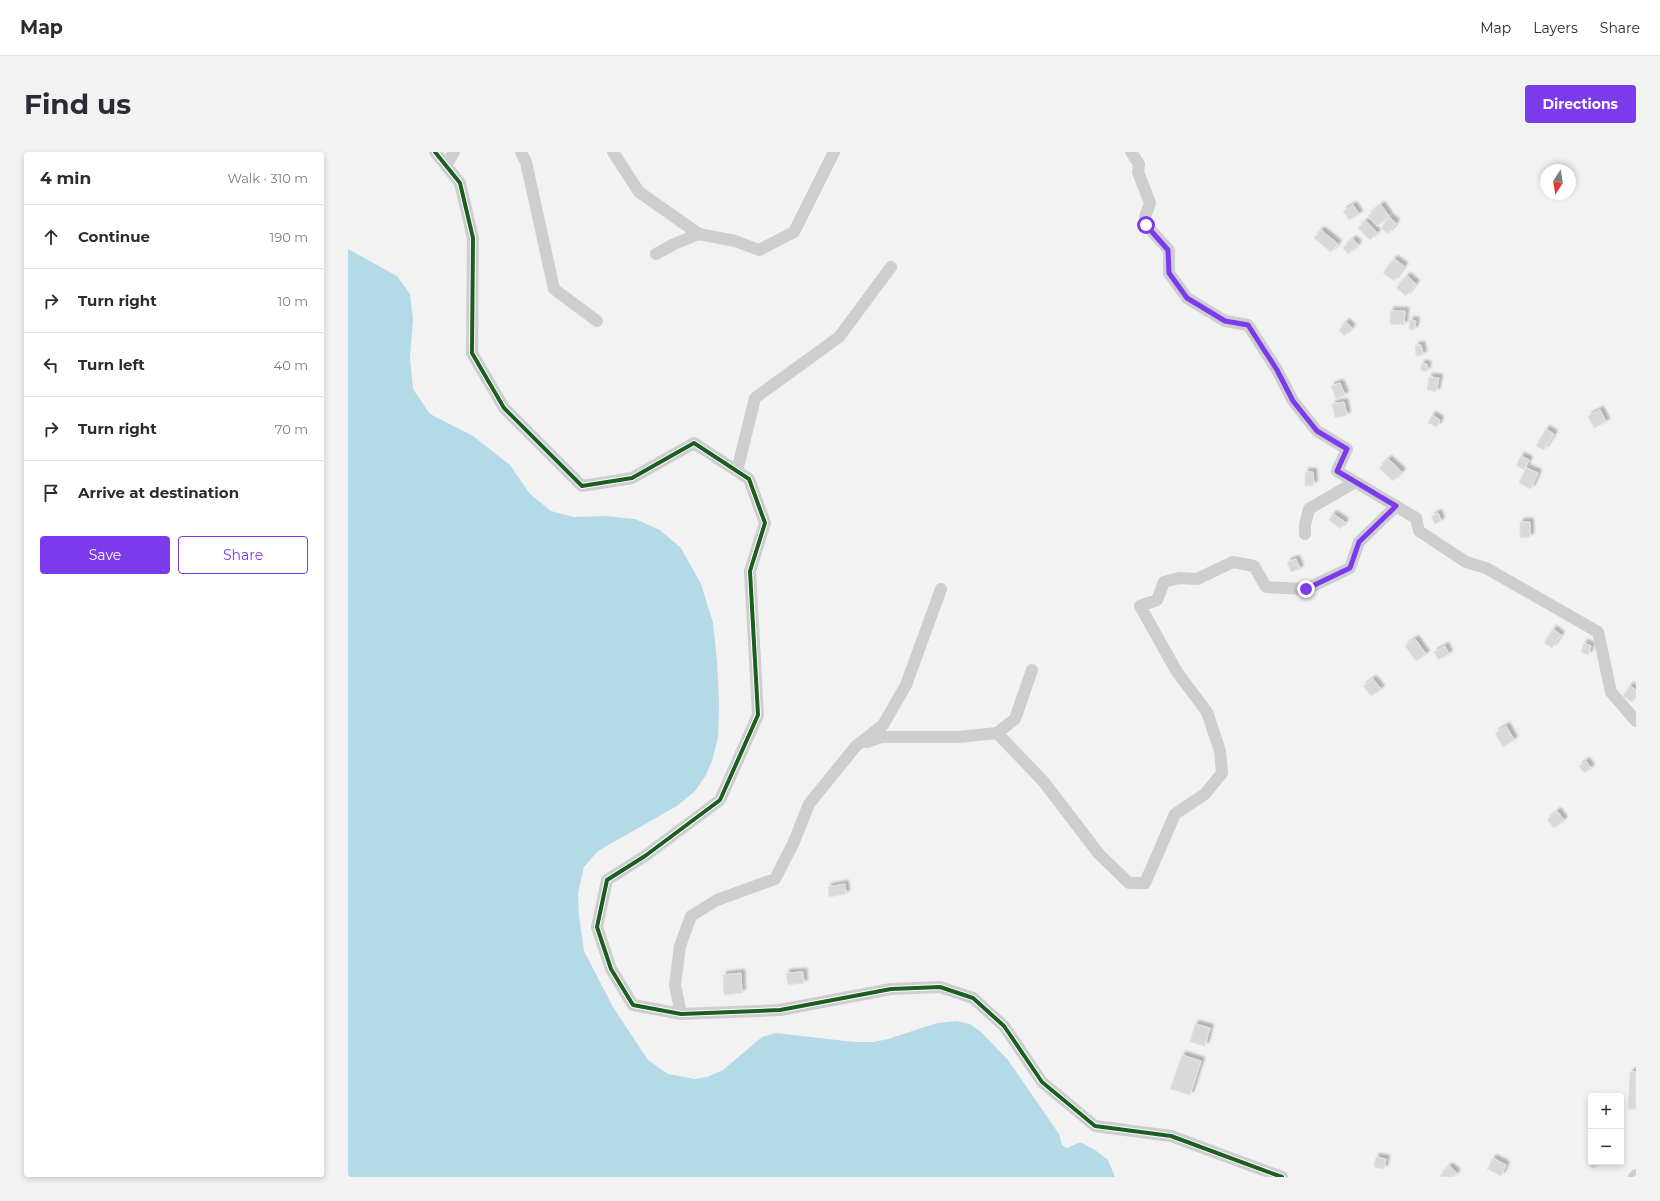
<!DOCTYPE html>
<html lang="en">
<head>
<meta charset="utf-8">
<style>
	:root { --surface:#fff; --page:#f2f2f3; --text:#2b2b33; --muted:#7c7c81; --line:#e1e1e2; --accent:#7c3aed }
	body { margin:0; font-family:Montserrat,sans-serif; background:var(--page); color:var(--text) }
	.controls { position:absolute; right:12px; bottom:12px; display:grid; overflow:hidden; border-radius:4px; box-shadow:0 2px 6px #0003 }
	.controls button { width:36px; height:36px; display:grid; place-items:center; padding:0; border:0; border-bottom:1px solid var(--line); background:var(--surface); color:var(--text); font:20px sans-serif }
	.compass { position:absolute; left:1192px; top:12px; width:36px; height:36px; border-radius:50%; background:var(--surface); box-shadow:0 2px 6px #0003; rotate:192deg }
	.stop { position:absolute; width:12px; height:12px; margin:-9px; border:3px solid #7c3aed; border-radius:50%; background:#fff }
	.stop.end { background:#7c3aed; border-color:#fff; box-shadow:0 1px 4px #0008 }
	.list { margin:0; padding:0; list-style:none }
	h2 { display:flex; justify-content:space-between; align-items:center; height:52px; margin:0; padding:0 16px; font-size:17px }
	h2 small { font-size:13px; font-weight:400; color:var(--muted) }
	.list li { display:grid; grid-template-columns:26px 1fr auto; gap:12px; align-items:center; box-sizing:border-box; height:64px; padding:0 16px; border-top:1px solid var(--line) }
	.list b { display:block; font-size:15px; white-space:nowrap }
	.list em { font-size:13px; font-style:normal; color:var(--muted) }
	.actions { display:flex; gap:8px; padding:12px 16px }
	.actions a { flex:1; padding:9px 0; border:1px solid var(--accent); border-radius:4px; text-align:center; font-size:14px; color:var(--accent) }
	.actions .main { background:var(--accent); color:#fff }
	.icon { flex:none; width:22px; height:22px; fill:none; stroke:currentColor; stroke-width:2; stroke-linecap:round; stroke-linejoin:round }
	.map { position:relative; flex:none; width:1288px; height:1025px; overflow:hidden; border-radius:4px }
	header { display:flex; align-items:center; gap:24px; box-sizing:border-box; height:56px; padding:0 20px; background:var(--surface); border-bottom:1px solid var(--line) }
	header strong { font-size:19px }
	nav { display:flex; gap:22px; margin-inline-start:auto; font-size:14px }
	.intro { display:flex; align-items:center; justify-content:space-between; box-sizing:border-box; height:96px; padding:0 24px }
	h1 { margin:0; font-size:28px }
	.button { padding:10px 18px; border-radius:4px; background:var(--accent); color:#fff; font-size:14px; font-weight:700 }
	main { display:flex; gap:24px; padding:0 24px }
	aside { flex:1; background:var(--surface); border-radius:4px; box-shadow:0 2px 6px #0003 }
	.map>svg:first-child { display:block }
	.water { fill:#b4dae7 }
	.building { fill:#d9d9db; stroke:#e4e4e5; filter:url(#shadow) }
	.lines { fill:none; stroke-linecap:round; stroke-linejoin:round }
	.minor { stroke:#cdced0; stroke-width:12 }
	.cycleway-casing { stroke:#fff; stroke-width:6 }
	.cycleway { stroke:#1b5e20; stroke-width:4 }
	.route { stroke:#7c3aed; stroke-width:5 }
</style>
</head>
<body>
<header>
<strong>Map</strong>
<nav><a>Map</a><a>Layers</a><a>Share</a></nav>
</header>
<div class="intro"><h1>Find us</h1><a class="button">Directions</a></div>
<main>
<aside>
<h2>4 min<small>Walk · 310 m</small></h2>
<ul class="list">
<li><svg class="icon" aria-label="ahead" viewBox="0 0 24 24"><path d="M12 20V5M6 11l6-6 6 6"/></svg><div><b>Continue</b></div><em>190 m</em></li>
<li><svg class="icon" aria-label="right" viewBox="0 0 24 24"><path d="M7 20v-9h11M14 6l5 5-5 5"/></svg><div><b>Turn right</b></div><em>10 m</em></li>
<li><svg class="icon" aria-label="left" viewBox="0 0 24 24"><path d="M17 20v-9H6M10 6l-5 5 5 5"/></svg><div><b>Turn left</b></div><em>40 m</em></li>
<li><svg class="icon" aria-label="right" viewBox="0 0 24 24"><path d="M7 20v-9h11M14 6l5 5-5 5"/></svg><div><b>Turn right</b></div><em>70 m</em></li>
<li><svg class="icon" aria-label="arrive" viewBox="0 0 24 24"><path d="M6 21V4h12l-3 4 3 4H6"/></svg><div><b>Arrive at destination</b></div></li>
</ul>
<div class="actions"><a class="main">Save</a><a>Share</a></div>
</aside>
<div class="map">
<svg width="1288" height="1025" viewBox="0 0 1288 1025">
	<defs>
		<filter id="shadow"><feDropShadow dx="3.5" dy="-3.5" stdDeviation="1" flood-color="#0004"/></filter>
	</defs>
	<rect width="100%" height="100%" fill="#f3f2f2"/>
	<path class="water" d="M0,97L49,124L62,142L65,168L62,205L65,237L82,262L125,284L162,313L182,342L203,359L226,365L257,364L287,367L312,378L333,396L353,432L365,471L369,509L371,551L370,585L365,606L358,623L347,639L329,654L250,699L236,715L230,741L231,764L236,799L265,855L300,908L320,922L347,927L359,925L375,918L414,885L428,881L506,890H526L540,887L589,871L608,869L622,872L633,880L660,908L711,982L714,993L719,996L730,991H734L747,998L760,1008L767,1025H0Z"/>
	<path class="building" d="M1005,53L1011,62L1001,68L995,59Z
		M1033,53L1041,64L1029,74L1020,64Z
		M1041,65L1048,71L1040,82L1033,76Z
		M1018,69L1029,81L1022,88L1010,76Z
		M973,78L990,92L983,100L966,86Z
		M1005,87L1010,93L1000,102L995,96Z
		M1046,107L1056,114L1046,129L1035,121Z
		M1059,124L1068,132L1058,144L1048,136Z
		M1042,159H1057L1056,173L1042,172Z
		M1062,168L1068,169L1066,178L1061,177Z
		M998,170L1004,176L996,184L991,178Z
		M1073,193L1075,203L1068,204L1067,194Z
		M1073,212H1079V219H1073Z
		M1081,225L1091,226L1088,240L1079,238Z
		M992,231L997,243L988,247L983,234Z
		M996,250L999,263L987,266L984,252Z
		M1252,258L1258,270L1246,276L1240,264Z
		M1084,263L1092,268L1089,275L1080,271Z
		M1198,277L1206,282L1196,298L1188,294Z
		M1173,304L1181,308L1176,318L1168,313Z
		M1040,307L1054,320L1045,329L1031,316Z
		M1178,316L1190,321L1183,337L1171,331Z
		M957,320H965L966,333L957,334Z
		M1090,361L1093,369L1087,372L1083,365Z
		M985,362L997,370L992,377L981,368Z
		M1172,370H1182V385L1172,386Z
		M948,407L952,417L943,420L939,410Z
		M1205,477L1213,483L1204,496L1196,491Z
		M1067,487L1078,502L1068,509L1057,494Z
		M1236,491L1243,494L1240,503L1233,500Z
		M1097,494L1101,502L1090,508L1086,500Z
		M1025,527L1033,537L1023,544L1015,534Z
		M1282,534L1288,538V544L1284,550L1275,544Z
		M1158,574L1166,588L1155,595L1147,581Z
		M1238,609L1243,616L1236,621L1231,614Z
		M1209,659L1216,668L1206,676L1199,668Z
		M497,732L498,742L481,745L480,735Z
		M455,820L456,831L440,833L438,821Z
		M393,821L394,841L376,843L375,823Z
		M847,872L862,876L857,894L842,890Z
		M834,903L853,909L842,943L822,937Z
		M1282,920H1288V957H1280Z
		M1028,1005L1038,1007L1036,1017L1026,1015Z
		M1145,1006L1158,1013L1153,1024L1139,1017Z
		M1243,1010H1249L1247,1016L1242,1015Z
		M1101,1014L1109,1021L1105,1025H1091Z"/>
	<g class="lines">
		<path class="minor" d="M87,0L112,31L125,86L124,201L156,256L234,334L284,326L346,291L401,327L417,371L402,419L410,563L372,648L297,704L259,728L249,775L263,817L285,853L333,862L432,858L543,837L592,835L625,846L656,874L694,930L747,974L823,984L934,1025
			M173,0L178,10L206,137L249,169
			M265,0L291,40L351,82L387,89L411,98L446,80L486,0
			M783,0L791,12L790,20L802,51L797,65L798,73L821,98V121L839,146L877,169L900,173L929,218L945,249L969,279L999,297L989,319L1068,366L1071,379L1118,410L1138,416L1250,480L1263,540L1288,569
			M98,14L106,0
			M308,102L326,92L351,82
			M389,319L407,246L491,185L543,115
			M957,382V373L961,357L1007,330
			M649,581L695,629L751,702L781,731H797L827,662L857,642L874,621L872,599L859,560L829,520L792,454L809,448L816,430L831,426L849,427L885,410L906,414L918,435L958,437L1002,416L1011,390L1048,354
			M519,590L533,585H611L649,581L667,567L684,518
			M333,862L327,833L332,794L343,764L369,748L427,727L445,692L461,652L508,594L535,573L558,533L593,437
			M1286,1025L1288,1023"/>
		<g class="cycleway-casing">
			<path id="cycleway" d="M87,0L112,31L125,86L124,201L156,256L234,334L284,326L346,291L401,327L417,371L402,419L410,563L372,648L297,704L259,728L249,775L263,817L285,853L333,862L432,858L543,837L592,835L625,846L656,874L694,930L747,974L823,984L934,1025"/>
		</g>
		<use href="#cycleway" class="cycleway"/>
	</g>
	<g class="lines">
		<path class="route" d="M798,73L820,98L821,121L839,146L877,169L900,173L929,218L945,249L969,279L999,297L989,319L1048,354L1011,390L1002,416L958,437"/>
	</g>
</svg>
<div class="controls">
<button>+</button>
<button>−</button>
</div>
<svg class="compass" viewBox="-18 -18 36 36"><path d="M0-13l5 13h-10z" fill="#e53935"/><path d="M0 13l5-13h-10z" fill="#7c7c81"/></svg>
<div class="stop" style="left:798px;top:73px"></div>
<div class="stop end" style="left:958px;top:437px"></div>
</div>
</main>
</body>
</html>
